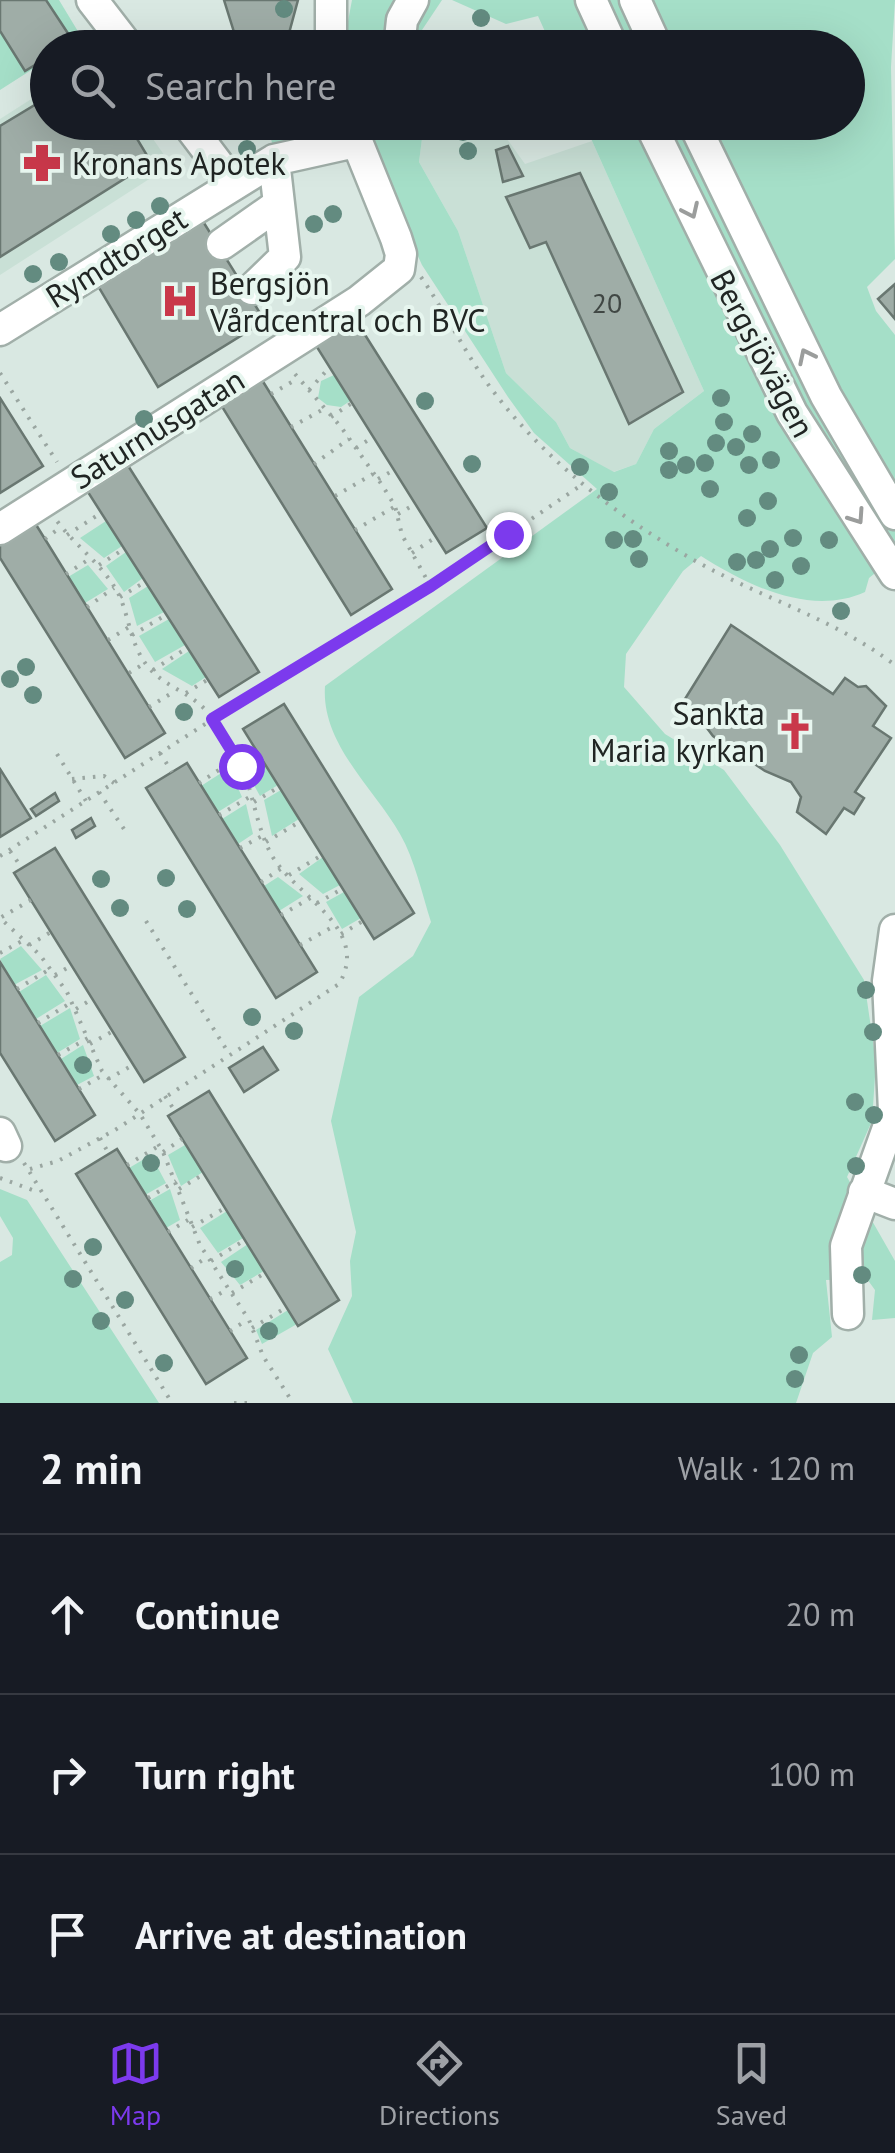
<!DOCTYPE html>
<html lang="en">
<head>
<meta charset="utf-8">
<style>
	:root { --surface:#171b24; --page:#20242c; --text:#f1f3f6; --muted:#9ea1a6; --line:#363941; --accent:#7c3aed }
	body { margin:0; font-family:"PT Sans",sans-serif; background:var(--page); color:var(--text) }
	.stop { position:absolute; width:30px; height:30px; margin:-22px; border:8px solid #7c3aed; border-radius:50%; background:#fff }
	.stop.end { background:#7c3aed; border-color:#fff; box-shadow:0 2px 10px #0008 }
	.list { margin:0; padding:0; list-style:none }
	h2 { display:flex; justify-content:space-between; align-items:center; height:130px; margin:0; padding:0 40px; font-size:42px }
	h2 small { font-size:32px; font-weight:400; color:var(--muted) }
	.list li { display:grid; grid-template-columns:65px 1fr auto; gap:30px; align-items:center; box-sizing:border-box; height:160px; padding:0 40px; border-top:2px solid var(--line) }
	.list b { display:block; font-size:38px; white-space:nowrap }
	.list em { font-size:32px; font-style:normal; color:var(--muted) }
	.icon { flex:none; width:55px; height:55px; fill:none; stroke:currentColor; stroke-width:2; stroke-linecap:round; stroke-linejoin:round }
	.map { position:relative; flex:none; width:895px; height:1403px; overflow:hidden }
	.search { position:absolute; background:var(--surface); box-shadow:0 10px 40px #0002; left:30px; right:30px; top:30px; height:110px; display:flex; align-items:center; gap:25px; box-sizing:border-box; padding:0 35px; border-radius:55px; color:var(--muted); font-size:38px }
	.sheet { height:610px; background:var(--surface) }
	nav { display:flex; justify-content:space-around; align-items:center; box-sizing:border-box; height:140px; border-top:2px solid var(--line); background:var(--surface); font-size:28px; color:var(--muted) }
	nav a { display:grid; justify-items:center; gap:5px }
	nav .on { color:var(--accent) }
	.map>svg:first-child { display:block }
	.built { fill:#c9e0d6 }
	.green { fill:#a5dfc8 }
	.building { fill:#9fada7; stroke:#697771; stroke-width:2.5 }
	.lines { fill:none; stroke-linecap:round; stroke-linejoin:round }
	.minor-casing { stroke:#a1afa9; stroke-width:35 }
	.path { stroke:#9aa6a1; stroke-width:4; stroke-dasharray:2.5 8; stroke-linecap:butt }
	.minor { stroke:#fff; stroke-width:30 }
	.tree { fill:#638b80 }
	.oneway { stroke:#9b9d9c }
	.route { stroke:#7c3aed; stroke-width:12 }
	.labels { text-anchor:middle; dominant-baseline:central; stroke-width:8; stroke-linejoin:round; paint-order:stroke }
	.number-label { font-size:28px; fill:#404744 }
	.poi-label { font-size:32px; fill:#202523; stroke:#e7f6ef; text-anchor:start }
	.street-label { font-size:32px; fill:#202523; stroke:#e7f6ef }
</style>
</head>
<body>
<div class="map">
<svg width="895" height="1403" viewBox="0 0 895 1403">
	<rect width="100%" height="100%" fill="#d9e8e2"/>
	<path class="built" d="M47,89L48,122L142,123L171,165L0,275V119Z
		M424,123H477L502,132L525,164L592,141L704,391L654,429L636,464L613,472L570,448L556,422L506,373L458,231L419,162Z"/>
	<path class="green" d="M0,0H59L82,38L67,47L48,48L47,60L0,90Z
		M352,0H442L422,30L423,47L343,48Z
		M452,0H895L891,67L895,259L867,287L876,311L895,335V557L869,578L865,592C810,617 747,585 701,556L683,571L626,654L624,687L665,734L724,770L780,845L864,980L876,1062L872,1121L847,1177L895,1261V1318L872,1320L875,1290L867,1279L826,1280L832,1337L813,1353L796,1403H353L328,1349L352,1296L350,1261L356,1232L331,1121L359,997L413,956L431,922C422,894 415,860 400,834C374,788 321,744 325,686L597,489L534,433L508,397L422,265L358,123H424L419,162L458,231L506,373L556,422L570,448L614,472L636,464L654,429L704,391L584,123L848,122V48L552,47L538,16L506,24Z
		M266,123H320L310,134L274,149Z
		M334,375L350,401L341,407L327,405L318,398L321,381Z
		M106,521L122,546L104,558L80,538Z
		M126,552L143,578L124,592L106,566Z
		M88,565L108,589L85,603L68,577Z
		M148,586L164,612L137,626L129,598Z
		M169,619L185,645L155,662L139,636Z
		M189,651L206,677L192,686L162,669Z
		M262,759L278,785L260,796L245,769Z
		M229,768L242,797L218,812L201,786Z
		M281,790L299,819L272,836L264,800Z
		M246,804L253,834L238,844L222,819Z
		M323,857L340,885L323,894L299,874Z
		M278,877L303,896L279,911L264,886Z
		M344,892L361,918L342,929L326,902Z
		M21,946L42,970L14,985L0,959Z
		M46,975L65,1001L36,1019L19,992Z
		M70,1008L80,1039L57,1053L40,1026Z
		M83,1045L94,1076L77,1085L61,1059Z
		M185,1145L203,1172L181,1186L168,1155Z
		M151,1155L166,1183L145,1195L129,1168Z
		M0,1189L27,1200L159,1403H0V1262L12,1255L13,1238L0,1216Z
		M170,1189L180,1220L166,1228L149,1201Z
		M227,1211L243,1238L218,1253L200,1228Z
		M248,1244L264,1271L240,1285L221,1262Z
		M288,1310L297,1324L262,1344L256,1330Z"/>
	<path class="building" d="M0,0H46L73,41L63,48H48V57L25,71L0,31Z
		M224,0H298L285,48H239Z
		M48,97V122H127L151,162L0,257V126Z
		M508,146L523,176L503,182L496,150Z
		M580,173L683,392L629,424L546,242L530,248L506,197Z
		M199,215L265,321L158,387L95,281Z
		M895,284V319L878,299Z
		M355,319L487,528L446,553L315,344Z
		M262,380L392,589L351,615L221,405Z
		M0,398L43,466L0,493Z
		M127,464L259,672L219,697L86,489Z
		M35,523L165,733L125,758L0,558V545Z
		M731,625L833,694L845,678L858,687L866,686L886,706L873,726L891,738L855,792L864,798L854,814L844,808L826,834L797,812L801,797L791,782L765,771L713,736L685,699Z
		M284,704L414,913L374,939L243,729Z
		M187,763L317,972L276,998L146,788Z
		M0,769L31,818L0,837Z
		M55,793L59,801L36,816L31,809Z
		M91,818L95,826L76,838L72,830Z
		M55,848L185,1057L144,1082L14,873Z
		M0,962L95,1115L55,1141L0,1053Z
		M263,1047L278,1070L244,1092L229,1068Z
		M209,1091L339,1300L298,1326L168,1116Z
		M117,1149L247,1358L206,1384L76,1174Z"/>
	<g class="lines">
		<g class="minor-casing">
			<path id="minor" d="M92,0L129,48
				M591,0L613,48
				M635,0L657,48
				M331,48V0
				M399,48L402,20L413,0
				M186,122L233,184
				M506,122H521
				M649,122L792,413L895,574
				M693,122L826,396L895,514
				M222,244L279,204L274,160
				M252,289L285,257L279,204
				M0,330L274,160L355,142
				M0,529L359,301L399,269L401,254L396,238L349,122
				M0,1133L6,1146
				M864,1192L895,1204
				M848,1314L846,1246L894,1111L888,981L895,930"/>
		</g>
		<path class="path" d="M421,277C446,313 465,353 490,387C545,461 619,518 699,563C765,599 834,619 895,665
			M0,373L57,462
			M295,374L341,427L382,485L395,506L402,535L431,587
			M309,390L329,368
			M271,394L297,379
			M331,417L352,403
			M291,427L322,410
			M356,448L373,437
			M314,464L349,439
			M378,479L394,470
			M335,496L373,474
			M398,514L415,504
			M355,530L394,507
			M67,535L101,513
			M45,539L61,527
			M412,553L436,537
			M99,565L124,549
			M66,574L91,558
			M120,597L145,582
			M87,607L114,588
			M132,635L166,615
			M108,640L129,627
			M153,670L187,648
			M129,673L145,663
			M186,693L207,680
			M149,707L175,691
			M160,753L172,772
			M57,754L86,801
			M242,766L259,755
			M72,779L104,776L114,783
			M199,783L237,758
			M99,792L124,829
			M254,802L279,787
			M219,815L253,795
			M266,842L301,821
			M240,848L262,836
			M10,851L22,868
			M0,856L213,719L431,587L583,484
			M289,875L322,855
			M261,882L282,868
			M31,900L0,918L40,955L67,992L102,1071L140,1114L163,1152L200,1245L249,1320L263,1356L293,1403
			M317,903L342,889
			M281,915L312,897
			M146,921L228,1052
			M341,934L363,921
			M29,945L51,932
			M300,945L334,926
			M0,953L22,941
			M55,975L72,965
			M17,989L50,969
			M76,1009L92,999
			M38,1023L72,1002
			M90,1044L113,1031
			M58,1055L88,1038
			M108,1079L133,1065
			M79,1089L105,1074
			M165,1096L175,1111
			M100,1138L109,1154
			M163,1152L182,1139
			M24,1163L172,1403
			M127,1165L157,1147
			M30,1169L58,1161L115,1130L339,984C372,928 294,896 271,854C254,822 253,784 235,753C225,736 213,715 198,703C182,690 163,684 149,668C131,647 130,621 120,597C105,566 77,548 57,521
			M0,1178L38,1192
			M179,1189L204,1174
			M148,1198L176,1181
			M192,1227L225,1208
			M168,1232L188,1220
			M211,1261L245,1240
			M191,1268L207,1257
			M232,1293L265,1273
			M210,1299L228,1289
			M252,1328L287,1307
			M230,1331L247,1320
			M234,1403H253"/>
		<use href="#minor" class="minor"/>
	</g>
	<g class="tree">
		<circle cx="284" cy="9" r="9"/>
		<circle cx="481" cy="18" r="9"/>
		<circle cx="463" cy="132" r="9"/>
		<circle cx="247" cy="149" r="9"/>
		<circle cx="468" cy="151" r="9"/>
		<circle cx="160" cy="206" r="9"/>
		<circle cx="333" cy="214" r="9"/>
		<circle cx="136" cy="220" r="9"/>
		<circle cx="314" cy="224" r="9"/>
		<circle cx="111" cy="234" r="9"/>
		<circle cx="59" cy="262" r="9"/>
		<circle cx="33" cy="274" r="9"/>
		<circle cx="721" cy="398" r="9"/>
		<circle cx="425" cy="401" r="9"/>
		<circle cx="144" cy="419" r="9"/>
		<circle cx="724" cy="422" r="9"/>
		<circle cx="752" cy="434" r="9"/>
		<circle cx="716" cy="443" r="9"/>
		<circle cx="736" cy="447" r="9"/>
		<circle cx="669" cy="451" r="9"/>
		<circle cx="771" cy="460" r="9"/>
		<circle cx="705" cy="463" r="9"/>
		<circle cx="472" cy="464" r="9"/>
		<circle cx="686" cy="465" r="9"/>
		<circle cx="749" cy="465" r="9"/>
		<circle cx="580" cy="467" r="9"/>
		<circle cx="669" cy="470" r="9"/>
		<circle cx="710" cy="489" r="9"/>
		<circle cx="609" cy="492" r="9"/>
		<circle cx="768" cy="501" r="9"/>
		<circle cx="747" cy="518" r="9"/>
		<circle cx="793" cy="538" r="9"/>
		<circle cx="633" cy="539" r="9"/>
		<circle cx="614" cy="540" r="9"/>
		<circle cx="829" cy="540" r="9"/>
		<circle cx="770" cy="549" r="9"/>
		<circle cx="639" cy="559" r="9"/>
		<circle cx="756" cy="560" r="9"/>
		<circle cx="737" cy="562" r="9"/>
		<circle cx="801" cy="566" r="9"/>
		<circle cx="775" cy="580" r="9"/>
		<circle cx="841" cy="611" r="9"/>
		<circle cx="26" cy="667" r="9"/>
		<circle cx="10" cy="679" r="9"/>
		<circle cx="33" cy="695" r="9"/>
		<circle cx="184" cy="712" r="9"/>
		<circle cx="166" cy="878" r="9"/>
		<circle cx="101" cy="879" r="9"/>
		<circle cx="120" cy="908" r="9"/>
		<circle cx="187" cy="909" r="9"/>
		<circle cx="866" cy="990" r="9"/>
		<circle cx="252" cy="1017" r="9"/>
		<circle cx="294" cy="1031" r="9"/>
		<circle cx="873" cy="1032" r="9"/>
		<circle cx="83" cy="1065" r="9"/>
		<circle cx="855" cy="1102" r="9"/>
		<circle cx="874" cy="1115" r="9"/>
		<circle cx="151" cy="1163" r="9"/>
		<circle cx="856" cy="1166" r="9"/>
		<circle cx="93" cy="1247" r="9"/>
		<circle cx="235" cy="1269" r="9"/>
		<circle cx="862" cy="1275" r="9"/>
		<circle cx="73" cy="1279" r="9"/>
		<circle cx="125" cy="1300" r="9"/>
		<circle cx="101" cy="1321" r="9"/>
		<circle cx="269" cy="1331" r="9"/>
		<circle cx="799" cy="1355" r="9"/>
		<circle cx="164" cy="1363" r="9"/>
		<circle cx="795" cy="1379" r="9"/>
	</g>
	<defs><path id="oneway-chevron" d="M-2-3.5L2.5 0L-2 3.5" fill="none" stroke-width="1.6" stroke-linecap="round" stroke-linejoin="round" transform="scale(2.5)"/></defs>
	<g class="oneway">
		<use href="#oneway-chevron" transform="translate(691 211) rotate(65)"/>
		<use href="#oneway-chevron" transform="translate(806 356) rotate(-116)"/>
		<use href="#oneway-chevron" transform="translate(857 517) rotate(56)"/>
	</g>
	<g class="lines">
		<path class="route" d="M241,766L212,719L431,586L508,534"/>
	</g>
	<defs>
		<g id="pharmacy-bare" transform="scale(3)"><path d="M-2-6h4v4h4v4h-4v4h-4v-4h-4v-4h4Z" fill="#c9384a" stroke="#e7f6ef" stroke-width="2.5" paint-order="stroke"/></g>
		<g id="hospital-bare" transform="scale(3)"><path d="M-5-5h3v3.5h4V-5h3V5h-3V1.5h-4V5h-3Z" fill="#c9384a" stroke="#e7f6ef" stroke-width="2.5" paint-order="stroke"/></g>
		<g id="church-bare" transform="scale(3)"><path d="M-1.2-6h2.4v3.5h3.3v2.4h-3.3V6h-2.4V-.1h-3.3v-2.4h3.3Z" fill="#c9384a" stroke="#e7f6ef" stroke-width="2.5" paint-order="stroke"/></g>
	</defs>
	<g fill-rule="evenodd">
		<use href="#pharmacy-bare" x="42" y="163"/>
		<use href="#hospital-bare" x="180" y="301"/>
		<use href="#church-bare" x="795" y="731"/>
	</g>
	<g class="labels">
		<g class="number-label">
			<text x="607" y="302">20</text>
		</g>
		<g class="poi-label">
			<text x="72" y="163">Kronans Apotek</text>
			<text x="210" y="283">Bergsjön<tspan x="210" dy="37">Vårdcentral och BVC</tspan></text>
			<text x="765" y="713" text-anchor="end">Sankta<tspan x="765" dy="37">Maria kyrkan</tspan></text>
		</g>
		<g class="street-label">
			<text transform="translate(116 257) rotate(-32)">Rymdtorget</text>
			<text transform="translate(763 353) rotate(62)">Bergsjövägen</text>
			<text transform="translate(157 428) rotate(-32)">Saturnusgatan</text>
		</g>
	</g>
</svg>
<div class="stop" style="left:241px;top:766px"></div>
<div class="stop end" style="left:508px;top:534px"></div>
<div class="search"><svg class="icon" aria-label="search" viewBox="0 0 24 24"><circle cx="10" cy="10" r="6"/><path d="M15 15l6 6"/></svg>Search here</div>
</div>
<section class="sheet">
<h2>2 min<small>Walk · 120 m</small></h2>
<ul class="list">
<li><svg class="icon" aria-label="ahead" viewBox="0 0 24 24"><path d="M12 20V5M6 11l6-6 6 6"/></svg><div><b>Continue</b></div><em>20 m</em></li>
<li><svg class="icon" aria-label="right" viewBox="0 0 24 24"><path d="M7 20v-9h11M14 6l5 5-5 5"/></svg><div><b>Turn right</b></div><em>100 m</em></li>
<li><svg class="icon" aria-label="arrive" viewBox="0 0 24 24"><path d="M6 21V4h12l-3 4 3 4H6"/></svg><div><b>Arrive at destination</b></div></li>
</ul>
</section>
<nav>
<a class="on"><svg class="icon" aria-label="map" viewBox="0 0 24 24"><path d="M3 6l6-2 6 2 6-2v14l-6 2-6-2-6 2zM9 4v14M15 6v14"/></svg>Map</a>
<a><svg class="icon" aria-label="directions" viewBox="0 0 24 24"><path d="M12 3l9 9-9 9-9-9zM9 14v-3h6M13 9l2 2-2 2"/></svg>Directions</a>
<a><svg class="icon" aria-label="saved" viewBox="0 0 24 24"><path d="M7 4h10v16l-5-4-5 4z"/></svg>Saved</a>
</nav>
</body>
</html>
